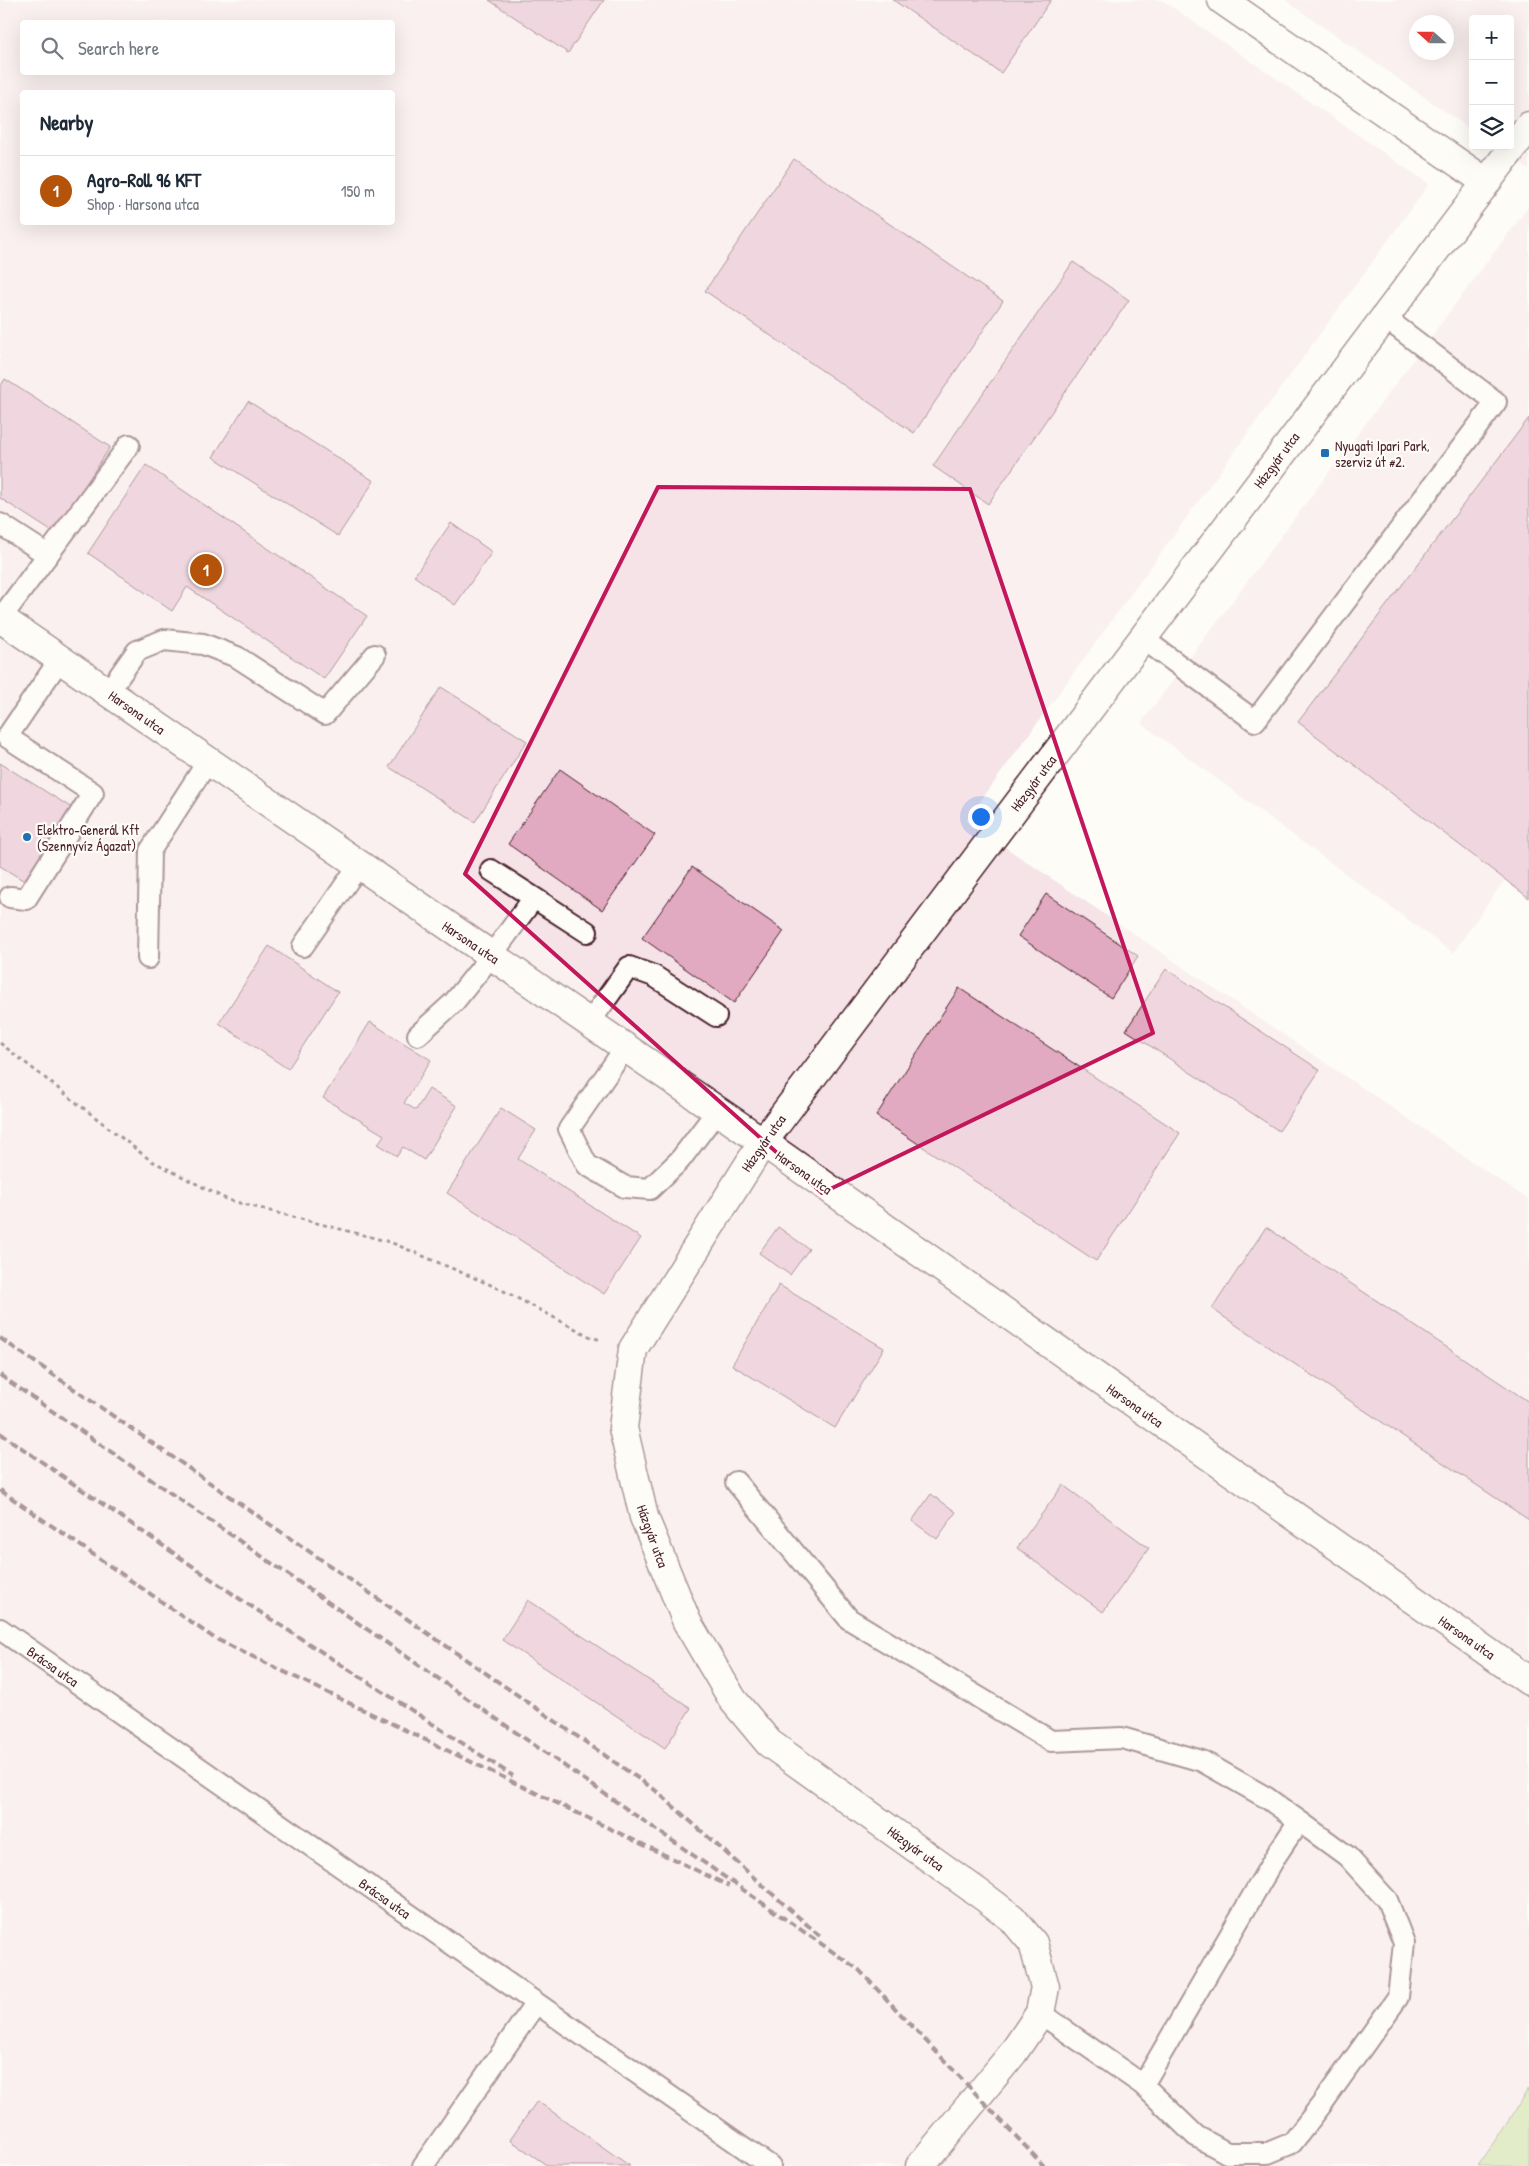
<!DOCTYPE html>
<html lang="en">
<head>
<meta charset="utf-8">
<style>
	:root { --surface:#fff; --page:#f6f6f7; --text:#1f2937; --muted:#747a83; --line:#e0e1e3; --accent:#b45309 }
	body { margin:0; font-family:"Patrick Hand",sans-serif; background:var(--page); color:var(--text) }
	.controls { position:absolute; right:15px; top:15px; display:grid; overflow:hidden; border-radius:5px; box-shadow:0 5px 20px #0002 }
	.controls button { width:45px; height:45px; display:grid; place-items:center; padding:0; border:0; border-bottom:1px solid var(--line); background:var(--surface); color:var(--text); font:25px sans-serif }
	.compass { position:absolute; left:1409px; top:15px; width:45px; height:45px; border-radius:50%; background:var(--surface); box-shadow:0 5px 20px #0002; rotate:291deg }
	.you { position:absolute; left:980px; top:816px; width:18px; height:18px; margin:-12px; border:4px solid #fff; border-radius:50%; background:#1a73e8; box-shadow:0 0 0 8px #1a73e833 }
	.badge { display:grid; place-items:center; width:32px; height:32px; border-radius:50%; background:var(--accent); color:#fff; font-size:16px; font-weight:700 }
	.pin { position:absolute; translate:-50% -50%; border:2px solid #fff; box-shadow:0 1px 5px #0006 }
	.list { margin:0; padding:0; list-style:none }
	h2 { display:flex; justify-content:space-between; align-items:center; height:65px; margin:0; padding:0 20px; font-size:21px }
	h2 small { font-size:16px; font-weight:400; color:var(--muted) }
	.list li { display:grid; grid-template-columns:32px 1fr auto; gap:15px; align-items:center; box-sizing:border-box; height:70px; padding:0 20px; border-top:1px solid var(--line) }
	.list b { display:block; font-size:19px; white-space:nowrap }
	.list p { margin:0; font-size:16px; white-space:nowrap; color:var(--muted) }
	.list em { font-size:16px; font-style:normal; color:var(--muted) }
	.icon { flex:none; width:28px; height:28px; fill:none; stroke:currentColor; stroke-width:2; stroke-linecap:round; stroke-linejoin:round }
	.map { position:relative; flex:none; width:1529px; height:2166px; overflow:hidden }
	.search { position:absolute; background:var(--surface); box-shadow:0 5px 20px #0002; left:20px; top:20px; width:375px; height:55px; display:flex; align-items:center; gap:12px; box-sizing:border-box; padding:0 18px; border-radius:5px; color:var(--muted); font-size:19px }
	.panel { position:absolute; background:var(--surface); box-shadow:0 5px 20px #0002; left:20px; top:90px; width:375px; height:135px; border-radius:5px }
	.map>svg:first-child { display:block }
	.built { fill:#f5e3e7; fill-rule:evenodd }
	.green { fill:#c2da90; stroke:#867c5e }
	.building { fill:#e1aac1; stroke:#4a1f2b }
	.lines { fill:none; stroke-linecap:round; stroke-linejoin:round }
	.lane-casing { stroke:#4a1f2b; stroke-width:24 }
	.street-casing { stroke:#4a1f2b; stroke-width:31 }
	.path { stroke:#4a1f2b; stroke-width:3; stroke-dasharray:4 4; stroke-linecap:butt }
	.lane { stroke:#fdfcf7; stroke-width:20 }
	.street { stroke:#fdfcf7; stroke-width:28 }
	.rail { stroke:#4a1f2b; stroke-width:4; stroke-dasharray:8 4; stroke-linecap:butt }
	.marked { fill:none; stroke:#c2185b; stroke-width:4; stroke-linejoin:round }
	.poi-dot { fill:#1f6fb2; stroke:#fdfcf7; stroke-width:2 }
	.labels { text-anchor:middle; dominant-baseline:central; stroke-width:4.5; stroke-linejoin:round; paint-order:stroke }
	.poi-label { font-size:14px; fill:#4a1f2b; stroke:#fdfcf7; text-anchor:start }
	.street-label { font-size:14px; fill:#4a1f2b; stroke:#fdfcf7 }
</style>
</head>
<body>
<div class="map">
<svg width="1529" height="2166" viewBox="0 0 1529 2166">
	<rect width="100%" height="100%" fill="#fdfcf7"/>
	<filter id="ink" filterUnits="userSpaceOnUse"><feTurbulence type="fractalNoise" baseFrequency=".02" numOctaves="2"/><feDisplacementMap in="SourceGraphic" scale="10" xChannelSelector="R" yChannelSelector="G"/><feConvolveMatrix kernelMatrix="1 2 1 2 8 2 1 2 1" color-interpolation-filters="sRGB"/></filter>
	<g filter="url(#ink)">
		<path class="built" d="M0,0H1162L1429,184L966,821L1529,1200V2089L1478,2166H0ZM22,22H392V72H22ZM22,92H392V222H22Z
			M1285,0H1529V170L1495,146H1510V19H1473V131ZM1416,22H1446V52H1416Z
			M1529,206V845L1453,953L1141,723Z"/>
		<path class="green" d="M1529,2089V2166H1478Z"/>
		<path class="building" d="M489,0H604L568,53Z
			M893,0H1051L1001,73Z
			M794,159L1003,301L914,433L705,291Z
			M1073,262L1129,300L988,504L933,466Z
			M5,379L110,447L54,533L0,498V387Z
			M248,401L374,481L338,536L213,457Z
			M1529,418V898L1298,722Z
			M146,465L367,616L324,679L187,587L172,611L88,553Z
			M451,523L492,552L455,605L414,576Z
			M441,687L527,741L475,822L389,767Z
			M0,763L72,808L26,882L0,866Z
			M560,769L655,835L602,910L508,844Z
			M692,867L784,931L734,1003L642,938Z
			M1046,894L1138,956L1111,998L1018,936Z
			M269,946L338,992L288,1069L219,1023Z
			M1166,969L1320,1070L1279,1131L1126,1030Z
			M959,988L1180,1133L1096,1261L876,1116Z
			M370,1022L431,1060L404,1103L416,1110L429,1089L457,1106L424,1160L403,1147L397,1156L378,1144L384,1135L323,1098Z
			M501,1108L536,1130L518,1159L641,1238L604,1294L447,1193Z
			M778,1227L809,1249L790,1275L759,1253Z
			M1266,1227L1529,1402V1520L1212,1309Z
			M779,1285L884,1348L835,1428L732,1365Z
			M1063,1485L1149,1548L1103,1612L1017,1548Z
			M931,1494L956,1512L937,1539L912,1521Z
			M528,1600L691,1708L665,1748L502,1640Z
			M537,2101L630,2166H548L510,2140Z"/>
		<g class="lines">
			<g class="lane-casing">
				<path id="lane" d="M0,524L48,555
					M1,618L129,445
					M1142,638L1255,721L1496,402L1384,317
					M108,692L137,651L164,640L203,644L237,657L325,714L375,655
					M491,870L587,932
					M10,897L26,899L93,793L7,737L60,659
					M303,946L359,865
					M148,958L150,851L208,761
					M589,1023L629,967L654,976L716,1016
					M418,1035L454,1002L491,956L533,899
					M625,1048L569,1129L587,1165L625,1187L650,1189L680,1160L717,1111
					M736,1482L849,1619L1051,1741L1122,1738L1202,1761L1267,1798L1299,1821L1277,1854L1143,2085
					M0,1629L770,2166
					M1040,2013L1143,2085L1196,2136L1227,2153H1268L1292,2143L1322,2104L1398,1997L1404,1943L1387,1900L1347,1856L1299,1821
					M423,2166L536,2003"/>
			</g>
			<g class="street-casing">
				<path id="street" d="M1222,0L1486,182
					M0,618L763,1142L1529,1681
					M920,2166L1013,2053L1040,2013L1045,1987L1033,1943L1012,1918L987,1899L769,1743L733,1700L687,1622L644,1517L623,1428L633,1349L763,1142L1529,126"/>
			</g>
			<path class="path" d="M0,1043L150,1160L228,1200L390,1242L498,1288L591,1337L601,1340"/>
			<use href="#lane" class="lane"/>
			<use href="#street" class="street"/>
			<path class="rail" d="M0,1338L655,1790L821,1937
				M0,1375L859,1970L1044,2166
				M0,1433L243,1601L513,1776
				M0,1490L214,1638L729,1886"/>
		</g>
	</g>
	<path d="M0 0H1529V2166H0ZM658,487L970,489L1153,1033L822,1193L465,874Z" fill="#fdfcf7" fill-opacity=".55" fill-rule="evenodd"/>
	<path class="marked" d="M658,487L970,489L1153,1033L822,1193L465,874Z"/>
	<g class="poi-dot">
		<rect x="1320" y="448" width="10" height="10" rx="2.5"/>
		<circle cx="27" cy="837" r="5"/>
	</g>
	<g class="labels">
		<g class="poi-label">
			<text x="1335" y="445">Nyugati Ipari Park,<tspan x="1335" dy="16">szerviz út #2.</tspan></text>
			<text x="37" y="829">Elektro-Generál Kft<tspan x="37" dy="16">(Szennyvíz Ágazat)</tspan></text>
		</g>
		<g class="street-label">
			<text transform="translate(1276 460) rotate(-53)">Házgyár utca</text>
			<text transform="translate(137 712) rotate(35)">Harsona utca</text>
			<text transform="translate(1033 783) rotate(-53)">Házgyár utca</text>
			<text transform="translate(471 942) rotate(34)">Harsona utca</text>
			<text transform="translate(763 1143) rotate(-55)">Házgyár utca</text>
			<text transform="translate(804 1172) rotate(35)">Harsona utca</text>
			<text transform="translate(1135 1405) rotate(35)">Harsona utca</text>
			<text transform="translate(653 1536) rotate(70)">Házgyár utca</text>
			<text transform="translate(1467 1637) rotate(35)">Harsona utca</text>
			<text transform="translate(53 1666) rotate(35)">Brácsa utca</text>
			<text transform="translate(916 1848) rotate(36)">Házgyár utca</text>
			<text transform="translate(385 1898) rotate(35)">Brácsa utca</text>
		</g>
	</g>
</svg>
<div class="controls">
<button>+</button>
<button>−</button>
<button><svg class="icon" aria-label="layers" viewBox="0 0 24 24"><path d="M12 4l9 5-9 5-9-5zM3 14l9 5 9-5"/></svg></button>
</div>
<svg class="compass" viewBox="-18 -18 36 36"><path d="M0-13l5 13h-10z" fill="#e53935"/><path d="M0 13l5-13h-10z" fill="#747a83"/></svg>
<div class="you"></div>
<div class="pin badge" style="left:206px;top:570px">1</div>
<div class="search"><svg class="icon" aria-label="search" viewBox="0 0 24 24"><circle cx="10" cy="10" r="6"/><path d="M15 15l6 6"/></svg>Search here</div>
<section class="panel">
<h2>Nearby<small></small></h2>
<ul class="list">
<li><span class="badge">1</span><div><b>Agro-Roll 96 KFT</b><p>Shop · Harsona utca</p></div><em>150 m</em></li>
</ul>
</section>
</div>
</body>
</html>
